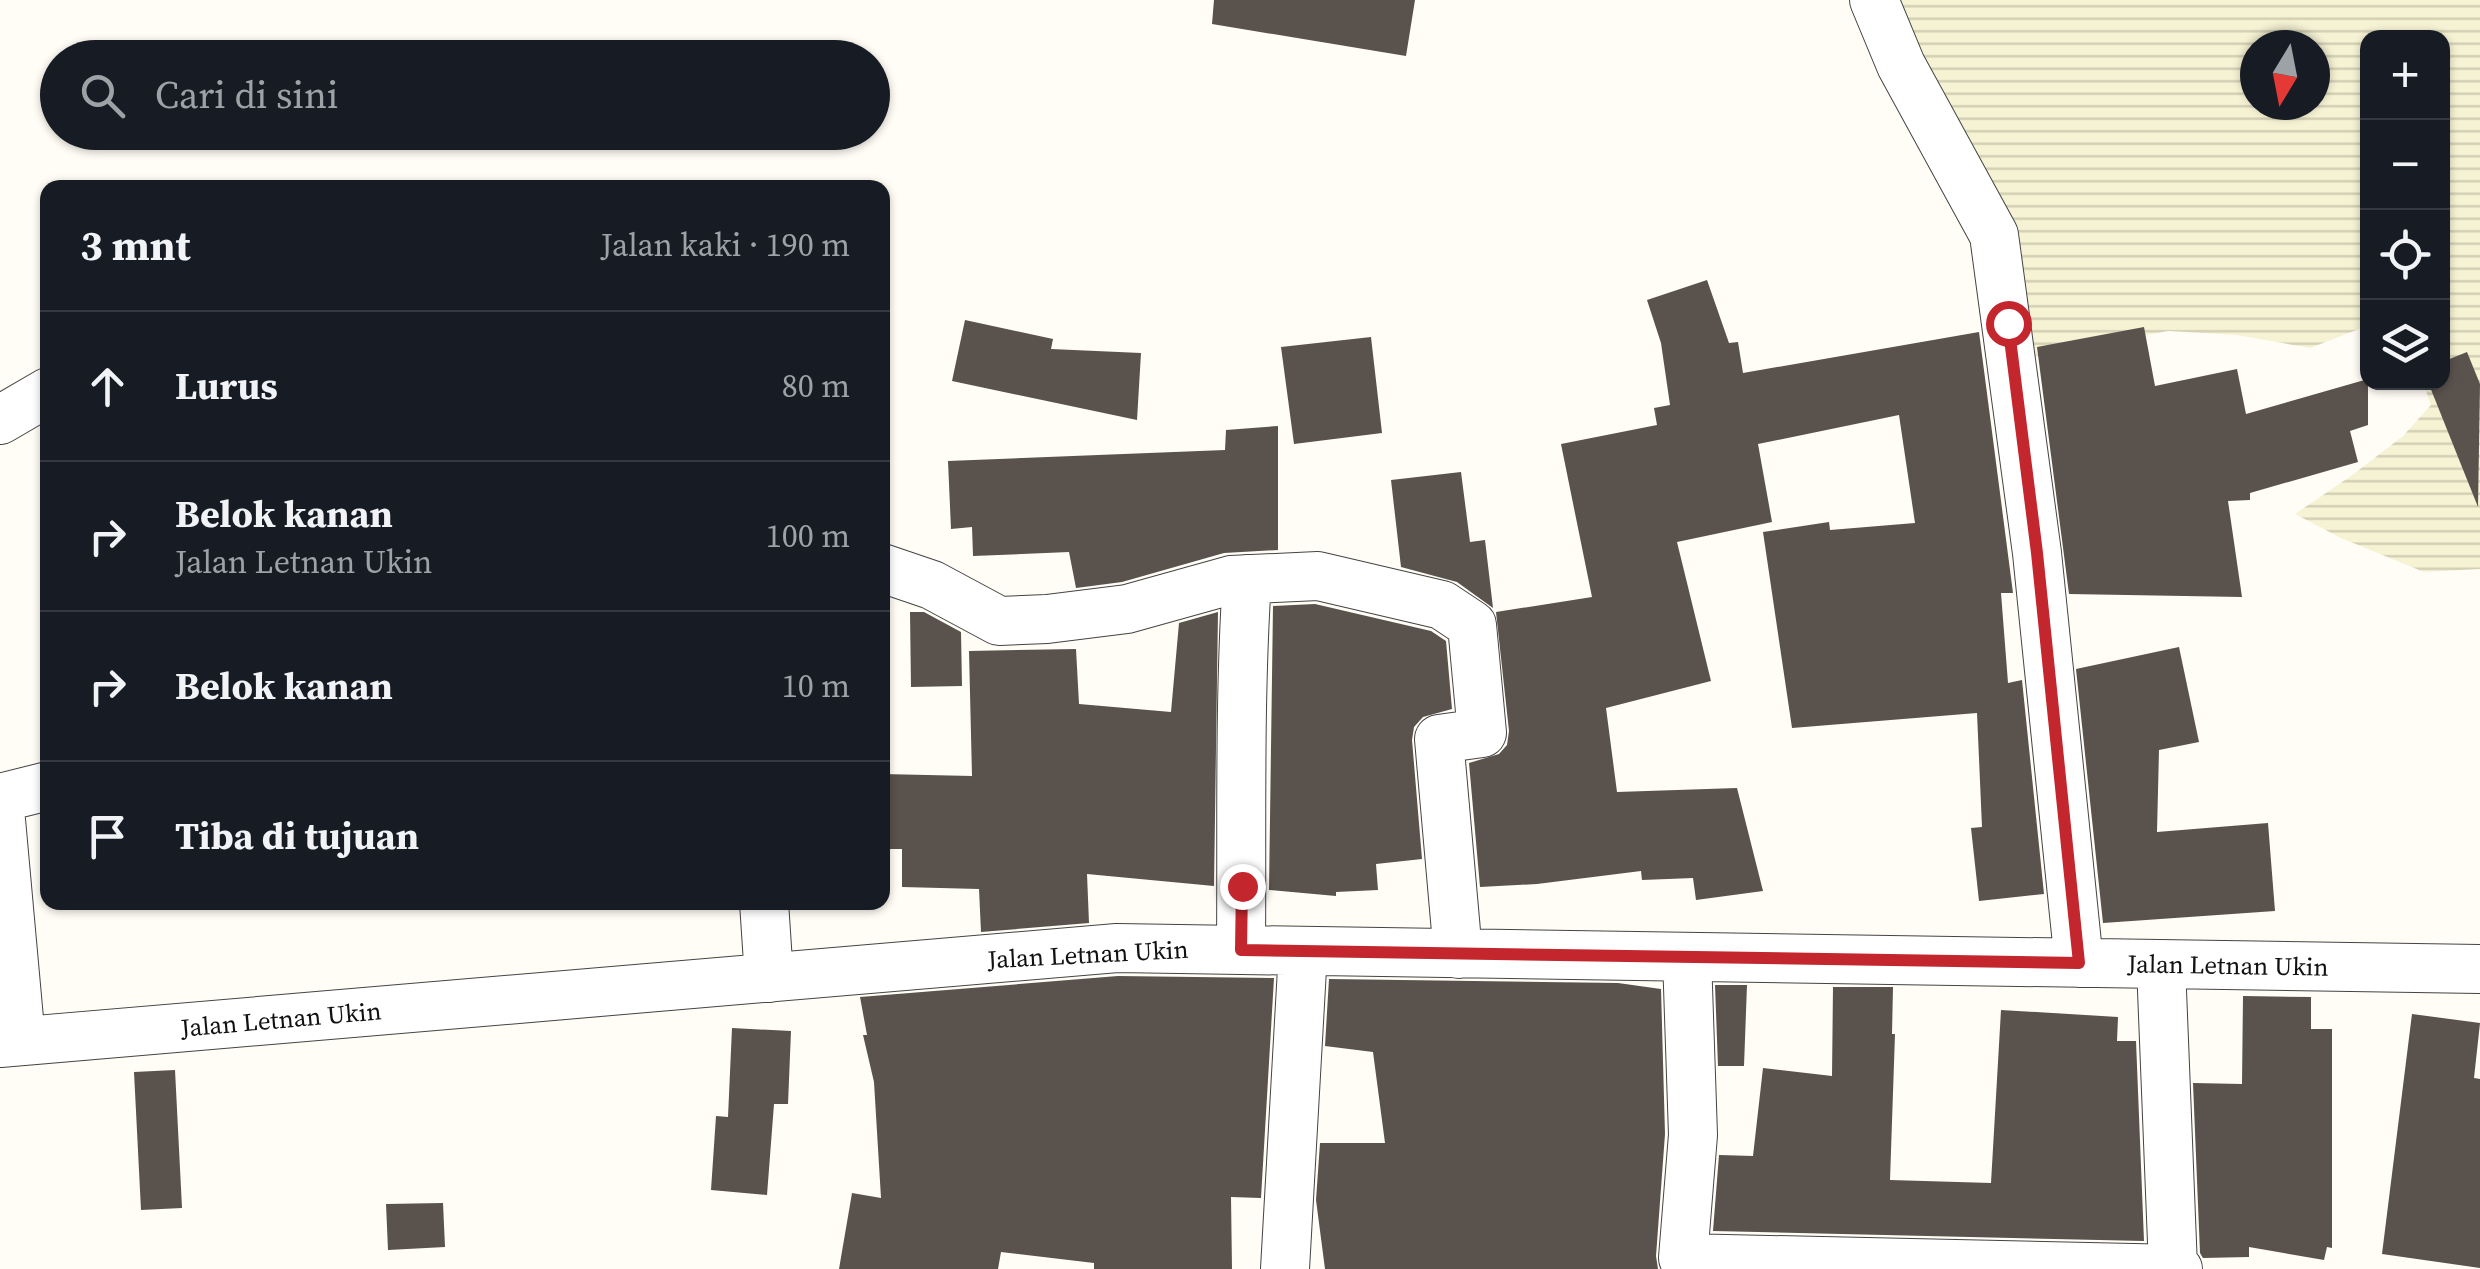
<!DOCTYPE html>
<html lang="id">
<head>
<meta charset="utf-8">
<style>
	:root { --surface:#171b24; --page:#20242c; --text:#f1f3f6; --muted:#9ea1a6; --line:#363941 }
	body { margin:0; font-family:"Source Serif 4",serif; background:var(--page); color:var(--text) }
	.controls { position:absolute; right:30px; top:30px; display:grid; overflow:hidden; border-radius:20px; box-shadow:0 2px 8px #0004 }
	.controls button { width:90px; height:90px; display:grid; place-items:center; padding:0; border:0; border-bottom:2px solid var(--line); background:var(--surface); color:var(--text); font:50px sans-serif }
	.compass { position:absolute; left:2240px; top:30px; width:90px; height:90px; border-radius:50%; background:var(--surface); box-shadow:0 2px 8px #0004; rotate:190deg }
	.stop { position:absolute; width:30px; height:30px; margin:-22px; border:8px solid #c4262e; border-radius:50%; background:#fff }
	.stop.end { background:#c4262e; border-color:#fff; box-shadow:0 2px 10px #0008 }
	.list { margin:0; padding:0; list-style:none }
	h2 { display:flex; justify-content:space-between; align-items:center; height:130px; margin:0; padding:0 40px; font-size:42px }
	h2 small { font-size:32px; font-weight:400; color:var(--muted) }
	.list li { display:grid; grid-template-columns:65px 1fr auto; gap:30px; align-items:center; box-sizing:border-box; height:150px; padding:0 40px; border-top:2px solid var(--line) }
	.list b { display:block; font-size:38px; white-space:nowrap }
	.list p { margin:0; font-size:32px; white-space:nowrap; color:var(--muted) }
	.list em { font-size:32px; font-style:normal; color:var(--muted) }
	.icon { flex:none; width:55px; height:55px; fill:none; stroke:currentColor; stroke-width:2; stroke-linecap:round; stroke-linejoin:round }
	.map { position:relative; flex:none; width:2480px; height:1269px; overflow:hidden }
	.search { position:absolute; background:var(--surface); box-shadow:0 2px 8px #0004; left:40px; top:40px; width:850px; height:110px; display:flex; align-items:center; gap:25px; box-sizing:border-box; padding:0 35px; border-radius:55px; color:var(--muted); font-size:38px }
	.panel { position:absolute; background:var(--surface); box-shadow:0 2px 8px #0004; left:40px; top:180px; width:850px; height:730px; border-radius:20px }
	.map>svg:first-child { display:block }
	.farmland { fill:url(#farmland-rules); fill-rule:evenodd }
	.building { fill:#5a524d }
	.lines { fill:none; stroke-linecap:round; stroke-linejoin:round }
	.street-casing { stroke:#444; stroke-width:50 }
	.street { stroke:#fff; stroke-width:48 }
	.route { stroke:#c4262e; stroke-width:12 }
	.labels { text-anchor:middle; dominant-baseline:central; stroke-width:10; stroke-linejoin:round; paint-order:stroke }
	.street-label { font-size:25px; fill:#111; stroke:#fff }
</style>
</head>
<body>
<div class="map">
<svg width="2480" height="1269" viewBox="0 0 2480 1269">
	<defs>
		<pattern id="farmland-rules" width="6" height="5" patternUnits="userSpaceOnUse" patternTransform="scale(2.5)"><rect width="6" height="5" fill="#f6f3d4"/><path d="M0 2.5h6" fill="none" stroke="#d2cfb5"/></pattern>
	</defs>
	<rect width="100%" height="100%" fill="#fffdf5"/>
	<path class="farmland" d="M1886,0H2480V569L2424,572L2341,538L2295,514L2351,476L2403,436L2431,405L2423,383L2442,382V38H2368L2367,326L2310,348L2237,335L2168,331L2025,358ZM2255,45H2315V105H2255Z"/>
	<path class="building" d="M1214,0H1415L1406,56L1212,24Z
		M1707,280L1729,343L1738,342L1743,373L1979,332L2013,593H2001L2008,683L2022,680L2044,894L1979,901L1971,828L1982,827L1977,713L1792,728L1763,532L1829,522L1830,530L1915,523L1899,415L1758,444L1772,522L1677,542L1711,681L1606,708L1617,792L1737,788L1763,891L1696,900L1693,878L1642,880L1641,871L1537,884L1480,887L1469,763L1499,754L1507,745L1509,731L1496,612L1592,597L1561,444L1657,425L1654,408L1670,405L1661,343L1647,300Z
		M965,320L1053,339L1051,349L1141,353L1137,420L952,381Z
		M2144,327L2155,386L2237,369L2246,414L2368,379V425L2350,431L2358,462L2250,493V500L2228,501L2242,597L2069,594L2037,347Z
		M1371,337L1382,433L1294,444L1281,347Z
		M2467,352L2480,384L2478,507L2428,382H2442V362Z
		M1278,426V550L1224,553L1122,582L1076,588L1069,552L973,556L972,527L951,529L948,461L1225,450L1226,430Z
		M1461,472L1470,542L1485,540L1493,608L1457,582L1401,567L1391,480Z
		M1315,604L1431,631L1446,641L1452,709L1423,717L1414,727L1412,740L1422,859L1376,864L1378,890L1336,892V896L1269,890L1273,606Z
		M910,612H924L961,632L962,686L911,687Z
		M1218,612L1214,886L1087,874L1089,923L981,932L979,889L902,887V849H882V774L972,776L969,651L1076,649L1079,704L1171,712L1179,623Z
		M2179,647L2199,742L2159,750L2157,832L2268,823L2275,911L2103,923L2076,669Z
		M1118,976L1274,978L1261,1198L1231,1197L1232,1269H1094V1263L1001,1252L998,1269H839L852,1193L881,1198L874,1082L863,1035H867L860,997Z
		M1329,979L1618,983L1661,989L1665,1134L1656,1256L1658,1269H1325L1316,1200L1320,1143H1385L1373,1052L1325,1046Z
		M1715,985H1747L1744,1066H1718Z
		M1833,987H1893L1892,1034H1895L1890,1180L1991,1183L2001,1010L2118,1017L2117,1041H2136L2144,1241L1713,1231L1719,1155L1753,1156L1763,1068L1832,1076Z
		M2243,996L2311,997V1029H2332V1248L2327,1247L2324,1260L2249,1247V1257L2203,1258L2200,1253L2193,1083L2242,1084Z
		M2412,1014L2480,1023L2474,1078L2480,1079V1268L2382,1254Z
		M732,1028L791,1031L788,1104H774L767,1195L711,1190L716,1116L728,1117Z
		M175,1070L182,1208L141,1210L134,1072Z
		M443,1203L445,1247L388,1250L386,1204Z"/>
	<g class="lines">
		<g class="street-casing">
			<path id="street" d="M1874,0L1901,65L1994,235L2037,553L2079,963
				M0,420L48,392
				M882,568L932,585L999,621L1047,619L1127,609L1231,580L1318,576L1442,605L1472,625L1482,733L1439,739L1458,954
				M0,798L48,786
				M0,809L21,1041
				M764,902L769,978
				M1241,950C1242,826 1239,703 1247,579
				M1687,957L1693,1135L1683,1258L2178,1269
				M2161,965L2173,1268
				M0,1043L1117,948L2480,969
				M1285,1269L1303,951"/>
		</g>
		<use href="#street" class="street"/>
	</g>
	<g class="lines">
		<path class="route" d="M1242,886L1241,950L2079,963L2037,553L2008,323"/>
	</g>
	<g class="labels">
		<g class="street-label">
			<text transform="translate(1088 954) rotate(-3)">Jalan Letnan Ukin</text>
			<text transform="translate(2228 965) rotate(1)">Jalan Letnan Ukin</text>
			<text transform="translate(281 1019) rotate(-5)">Jalan Letnan Ukin</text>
		</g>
	</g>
</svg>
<div class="controls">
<button>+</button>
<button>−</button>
<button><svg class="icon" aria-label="locate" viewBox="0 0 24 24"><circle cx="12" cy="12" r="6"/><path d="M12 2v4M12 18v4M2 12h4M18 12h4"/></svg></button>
<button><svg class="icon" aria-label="layers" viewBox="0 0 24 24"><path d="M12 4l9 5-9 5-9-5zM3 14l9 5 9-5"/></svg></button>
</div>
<svg class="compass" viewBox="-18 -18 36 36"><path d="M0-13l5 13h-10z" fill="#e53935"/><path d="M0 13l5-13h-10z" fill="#9ea1a6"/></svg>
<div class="stop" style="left:2008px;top:323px"></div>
<div class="stop end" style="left:1242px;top:886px"></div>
<div class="search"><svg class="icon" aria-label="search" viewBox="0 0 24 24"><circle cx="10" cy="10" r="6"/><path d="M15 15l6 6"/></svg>Cari di sini</div>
<section class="panel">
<h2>3 mnt<small>Jalan kaki · 190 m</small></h2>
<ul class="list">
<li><svg class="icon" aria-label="ahead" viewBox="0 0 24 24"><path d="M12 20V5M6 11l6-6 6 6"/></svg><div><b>Lurus</b></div><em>80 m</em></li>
<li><svg class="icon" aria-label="right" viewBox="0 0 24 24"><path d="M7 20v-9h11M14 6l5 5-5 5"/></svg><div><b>Belok kanan</b><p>Jalan Letnan Ukin</p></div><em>100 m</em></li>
<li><svg class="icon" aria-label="right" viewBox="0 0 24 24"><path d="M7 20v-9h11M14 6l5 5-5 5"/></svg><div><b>Belok kanan</b></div><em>10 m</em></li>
<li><svg class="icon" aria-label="arrive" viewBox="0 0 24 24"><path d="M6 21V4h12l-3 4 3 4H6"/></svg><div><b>Tiba di tujuan</b></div></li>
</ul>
</section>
</div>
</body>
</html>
